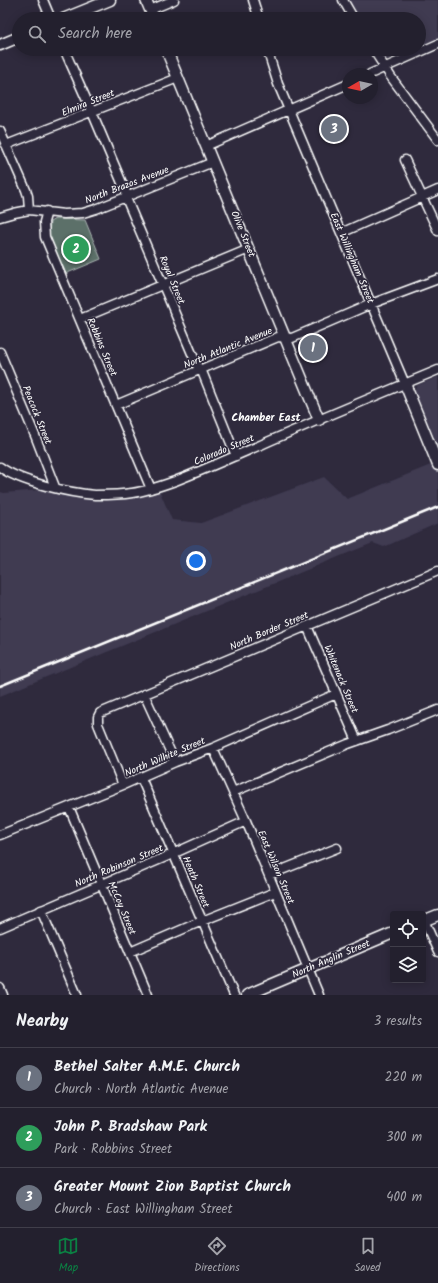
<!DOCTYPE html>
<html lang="en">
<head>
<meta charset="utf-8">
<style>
	:root { --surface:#23202e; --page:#2f2d3a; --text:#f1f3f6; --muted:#a3a3aa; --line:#403e4a; --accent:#0b8043 }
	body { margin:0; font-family:Kalam,sans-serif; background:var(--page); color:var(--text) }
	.controls { position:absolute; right:12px; bottom:12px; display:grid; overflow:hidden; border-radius:4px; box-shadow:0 2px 10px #0003 }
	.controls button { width:36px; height:36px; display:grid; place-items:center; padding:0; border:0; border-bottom:1px solid var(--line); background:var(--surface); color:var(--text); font:20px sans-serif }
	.compass { position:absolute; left:342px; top:68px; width:36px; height:36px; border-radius:50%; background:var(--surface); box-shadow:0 2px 10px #0003; rotate:261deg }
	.you { position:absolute; left:196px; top:561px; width:14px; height:14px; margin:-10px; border:3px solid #fff; border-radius:50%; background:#1a73e8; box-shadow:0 0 0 6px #1a73e833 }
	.badge { display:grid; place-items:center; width:26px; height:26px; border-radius:50%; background:var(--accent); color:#fff; font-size:13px; font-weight:700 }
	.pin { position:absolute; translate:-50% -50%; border:2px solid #fff; box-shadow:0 1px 4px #0006 }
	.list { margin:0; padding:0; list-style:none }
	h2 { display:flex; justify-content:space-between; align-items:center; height:52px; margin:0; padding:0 16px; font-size:17px }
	h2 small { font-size:13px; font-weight:400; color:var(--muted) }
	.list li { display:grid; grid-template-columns:26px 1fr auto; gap:12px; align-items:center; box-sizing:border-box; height:60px; padding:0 16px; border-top:1px solid var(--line) }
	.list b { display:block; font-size:15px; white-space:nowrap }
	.list p { margin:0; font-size:13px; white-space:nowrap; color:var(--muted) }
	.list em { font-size:13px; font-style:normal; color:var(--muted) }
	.icon { flex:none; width:22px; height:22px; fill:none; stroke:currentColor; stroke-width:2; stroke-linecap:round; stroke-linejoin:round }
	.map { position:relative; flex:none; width:438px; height:995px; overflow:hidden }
	.search { position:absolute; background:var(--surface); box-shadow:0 2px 10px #0003; left:12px; right:12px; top:12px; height:44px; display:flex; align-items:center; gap:10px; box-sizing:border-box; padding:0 14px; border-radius:22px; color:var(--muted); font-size:15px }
	.sheet { height:232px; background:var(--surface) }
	nav { display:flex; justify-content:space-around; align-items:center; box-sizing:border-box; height:56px; border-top:1px solid var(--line); background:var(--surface); font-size:11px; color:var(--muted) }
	nav a { display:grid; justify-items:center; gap:2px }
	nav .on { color:var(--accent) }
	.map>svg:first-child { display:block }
	.built { fill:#3f3a51 }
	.green { fill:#5b6f69; stroke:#adb7b4 }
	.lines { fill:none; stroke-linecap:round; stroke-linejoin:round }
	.minor-casing { stroke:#fff; stroke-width:11 }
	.tertiary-casing { stroke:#fff; stroke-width:13 }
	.minor { stroke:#2f2a3d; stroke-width:8 }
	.tertiary { stroke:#2f2a3d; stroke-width:10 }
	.rail { stroke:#fff; stroke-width:2.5 }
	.labels { text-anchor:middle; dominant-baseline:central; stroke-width:3.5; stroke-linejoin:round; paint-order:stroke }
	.street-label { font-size:10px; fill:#fff; stroke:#2f2a3d }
	.neighbourhood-label { font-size:11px; font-weight:bold; fill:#fff; stroke:#2f2a3d }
</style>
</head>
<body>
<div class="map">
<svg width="438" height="995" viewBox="0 0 438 995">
	<rect width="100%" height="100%" fill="#2f2a3d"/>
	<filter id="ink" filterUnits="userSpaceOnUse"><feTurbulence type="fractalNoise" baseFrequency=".025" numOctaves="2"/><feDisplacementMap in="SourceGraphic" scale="8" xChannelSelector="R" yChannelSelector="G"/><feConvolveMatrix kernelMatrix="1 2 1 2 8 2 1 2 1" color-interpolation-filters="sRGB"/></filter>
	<g filter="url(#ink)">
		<path class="built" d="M349,0H438V38L419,46V19H360Z
			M378,49H413L387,60L383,58Z
			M438,377V446L415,392V389L418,385Z
			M438,462V523L384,547L373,543L348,553L0,696V492L4,493L40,490L96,500L136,498L160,492L172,520L201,523L324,477L347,499Z"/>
		<path class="green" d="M55,219L85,220L101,259L65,274L49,234L50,222Z"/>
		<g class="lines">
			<g class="minor-casing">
				<path id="minor" d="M43,0L51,19
					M253,0L259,19
					M343,0L354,19
					M150,10L174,0
					M64,49L92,112L128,197
					M267,49L278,84L405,384
					M373,49L391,77L438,140
					M370,74L438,44
					M0,131L26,190L28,196L29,210
					M6,145L178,78
					M206,146L348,84
					M405,160L438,231
					M126,198L199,370
					M47,211L44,222L45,237L151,489
					M0,217L14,213L29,210L64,214L83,213L96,209L213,162
					M341,233L438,190
					M80,319L249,249
					M0,352L36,438L55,487
					M201,369L236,456
					M116,405L278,337L292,338L371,304L438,279
					M0,467C20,482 70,493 95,495C107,495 120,495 132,493C147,491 161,486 175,481C206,469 235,456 265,443C322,418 380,394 438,370
					M307,626L357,741
					M144,694L175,762
					M213,748L246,821L319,995
					M141,778L234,995
					M123,785L98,724V717L100,713L438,571
					M233,792L348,744L388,730L438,710
					M69,807L148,995
					M0,835L123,785L175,762L213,748L336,694
					M269,875L337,848
					M41,910L77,995
					M424,920L438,952
					M0,928L168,856L246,821
					M130,952L202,921L275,892
					M0,988L3,995"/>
			</g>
			<g class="tertiary-casing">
				<path id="tertiary" d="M146,0L154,19
					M63,19L110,0
					M0,45L19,37
					M166,49L319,420
					M405,384L438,465
					M423,921L438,915
					M247,995L393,933"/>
			</g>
			<use href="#minor" class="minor"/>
			<use href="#tertiary" class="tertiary"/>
			<path class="rail" d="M0,686L438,507"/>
		</g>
	</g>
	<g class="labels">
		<g class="street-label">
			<text transform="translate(88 103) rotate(-22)">Elmira Street</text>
			<text transform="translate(127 185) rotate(-21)">North Brazos Avenue</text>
			<text transform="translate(243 234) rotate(68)">Olive Street</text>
			<text transform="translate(352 258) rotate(67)">East Willingham Street</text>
			<text transform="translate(172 280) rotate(67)">Royal Street</text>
			<text transform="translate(102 347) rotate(67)">Robbins Street</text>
			<text transform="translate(228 348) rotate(-22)">North Atlantic Avenue</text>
			<text transform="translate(37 415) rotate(68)">Peacock Street</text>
			<text transform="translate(224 450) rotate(-23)">Colorado Street</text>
			<text transform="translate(269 631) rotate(-23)">North Border Street</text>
			<text transform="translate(341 679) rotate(67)">Whitenack Street</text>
			<text transform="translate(165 757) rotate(-23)">North Wilhite Street</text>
			<text transform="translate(119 866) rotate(-23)">North Robinson Street</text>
			<text transform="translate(276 867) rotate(67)">East Wilson Street</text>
			<text transform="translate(196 882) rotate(67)">Heath Street</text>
			<text transform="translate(122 908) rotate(67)">McCoy Street</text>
			<text transform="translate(331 959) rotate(-23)">North Anglin Street</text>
		</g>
		<g class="neighbourhood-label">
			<text x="266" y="418">Chamber East</text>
		</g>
	</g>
</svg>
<div class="controls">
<button><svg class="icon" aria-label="locate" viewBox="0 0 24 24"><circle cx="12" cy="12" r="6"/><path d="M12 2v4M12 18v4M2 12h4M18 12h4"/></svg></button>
<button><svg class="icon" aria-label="layers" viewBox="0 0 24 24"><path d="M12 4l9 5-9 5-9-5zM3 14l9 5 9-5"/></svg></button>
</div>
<svg class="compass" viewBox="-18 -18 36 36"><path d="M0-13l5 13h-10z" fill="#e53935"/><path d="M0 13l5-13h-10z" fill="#a3a3aa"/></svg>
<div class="you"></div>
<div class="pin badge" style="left:313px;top:348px;background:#6b7280">1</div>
<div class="pin badge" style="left:76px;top:249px;background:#2e9e5b">2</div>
<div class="pin badge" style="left:334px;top:129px;background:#6b7280">3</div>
<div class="search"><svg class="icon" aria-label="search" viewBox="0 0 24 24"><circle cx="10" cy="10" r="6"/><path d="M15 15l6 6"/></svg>Search here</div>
</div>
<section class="sheet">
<h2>Nearby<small>3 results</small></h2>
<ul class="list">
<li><span class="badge" style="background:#6b7280">1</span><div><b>Bethel Salter A.M.E. Church</b><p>Church · North Atlantic Avenue</p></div><em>220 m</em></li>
<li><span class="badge" style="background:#2e9e5b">2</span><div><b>John P. Bradshaw Park</b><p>Park · Robbins Street</p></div><em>300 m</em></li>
<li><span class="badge" style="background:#6b7280">3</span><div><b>Greater Mount Zion Baptist Church</b><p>Church · East Willingham Street</p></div><em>400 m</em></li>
</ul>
</section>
<nav>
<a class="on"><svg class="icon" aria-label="map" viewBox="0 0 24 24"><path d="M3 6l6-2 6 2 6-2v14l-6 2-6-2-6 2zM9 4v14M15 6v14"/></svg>Map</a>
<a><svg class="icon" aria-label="directions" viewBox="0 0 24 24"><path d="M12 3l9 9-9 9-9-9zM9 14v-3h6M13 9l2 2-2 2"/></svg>Directions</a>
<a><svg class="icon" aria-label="saved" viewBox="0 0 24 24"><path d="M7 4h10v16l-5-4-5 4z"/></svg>Saved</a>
</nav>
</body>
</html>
